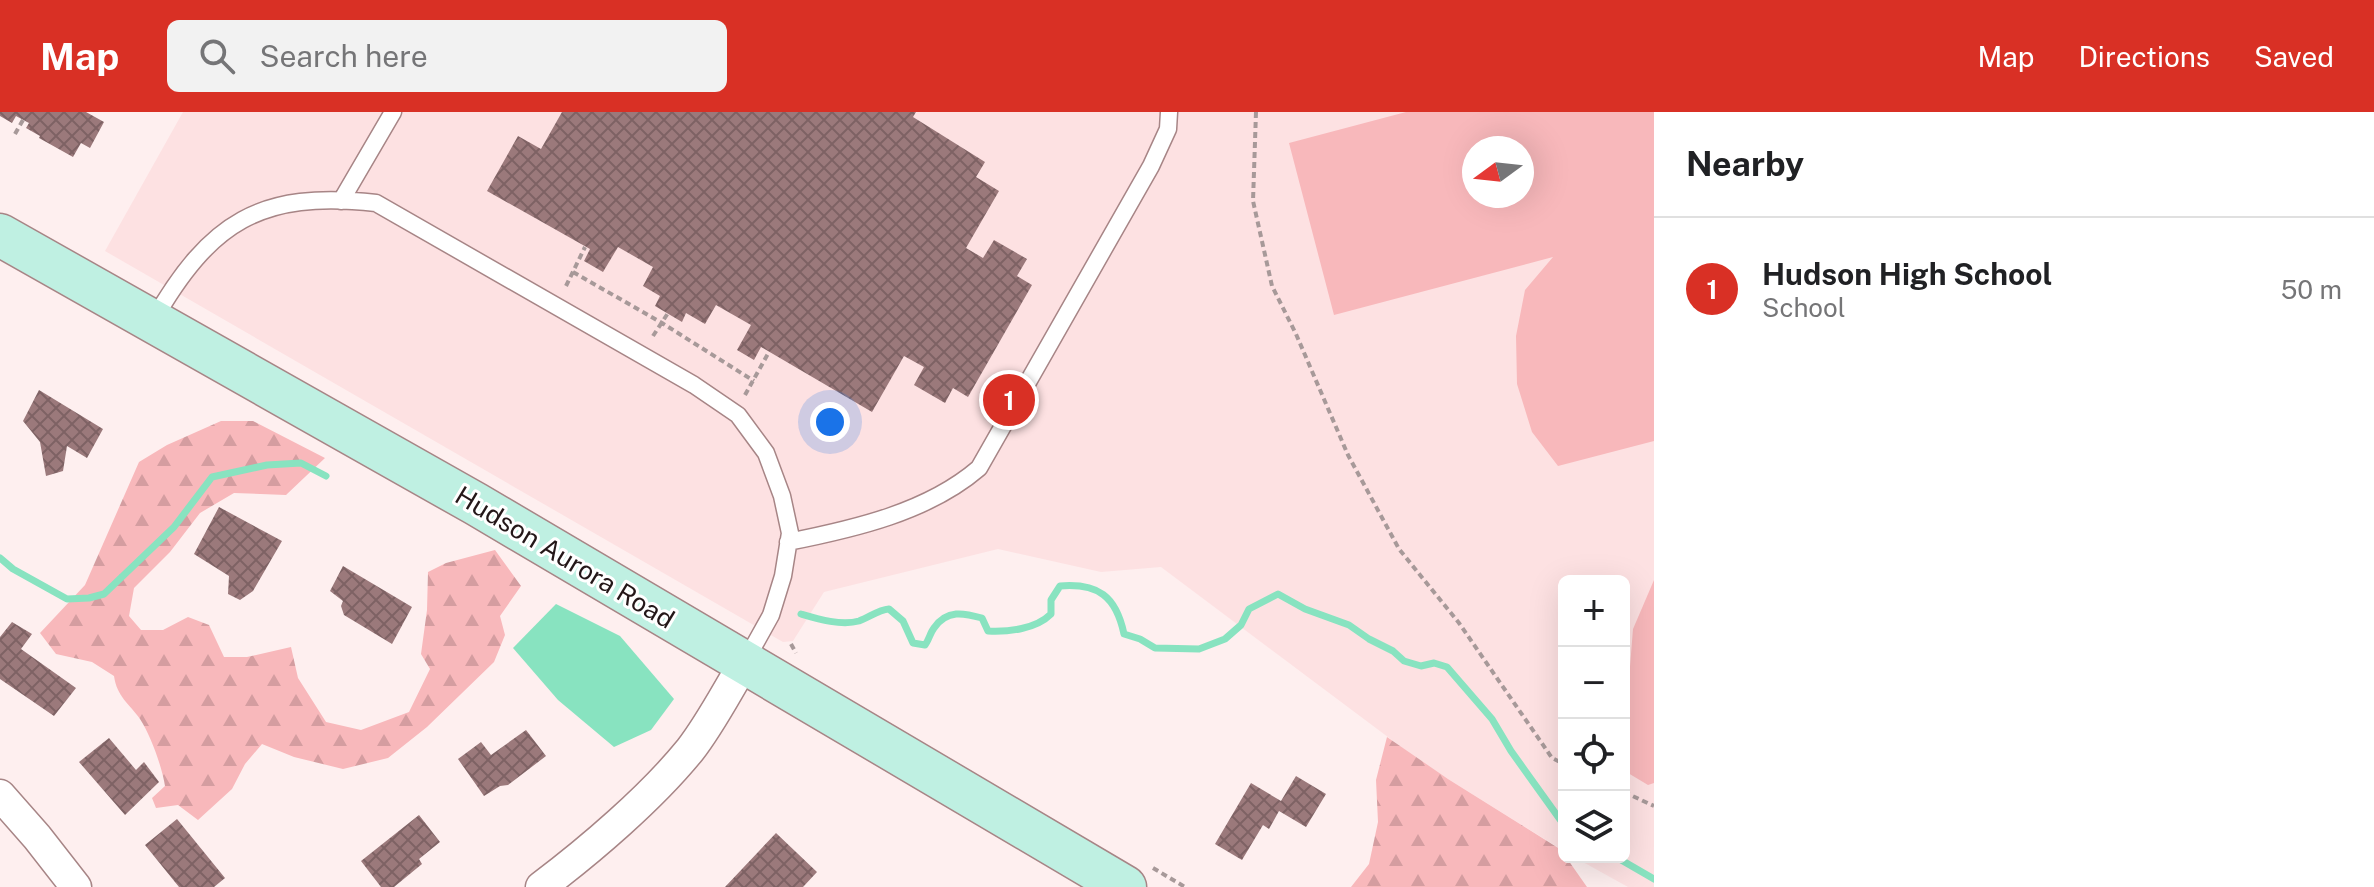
<!DOCTYPE html>
<html lang="en">
<head>
<meta charset="utf-8">
<style>
	:root { --surface:#fff; --page:#f2f2f2; --text:#202124; --muted:#757577; --line:#e0e0e0; --accent:#d93025 }
	body { margin:0; font-family:"Public Sans",sans-serif; background:var(--page); color:var(--text) }
	.controls { position:absolute; right:24px; bottom:24px; display:grid; overflow:hidden; border-radius:12px; box-shadow:0 8px 32px #0002 }
	.controls button { width:72px; height:72px; display:grid; place-items:center; padding:0; border:0; border-bottom:2px solid var(--line); background:var(--surface); color:var(--text); font:40px sans-serif }
	.compass { position:absolute; left:1462px; top:24px; width:72px; height:72px; border-radius:50%; background:var(--surface); box-shadow:0 8px 32px #0002; rotate:255deg }
	.you { position:absolute; left:830px; top:310px; width:28px; height:28px; margin:-20px; border:6px solid #fff; border-radius:50%; background:#1a73e8; box-shadow:0 0 0 12px #1a73e833 }
	.badge { display:grid; place-items:center; width:52px; height:52px; border-radius:50%; background:var(--accent); color:#fff; font-size:26px; font-weight:700 }
	.pin { position:absolute; translate:-50% -50%; border:4px solid #fff; box-shadow:0 2px 8px #0006 }
	.list { margin:0; padding:0; list-style:none }
	h2 { display:flex; justify-content:space-between; align-items:center; height:104px; margin:0; padding:0 32px; font-size:34px }
	h2 small { font-size:26px; font-weight:400; color:var(--muted) }
	.list li { display:grid; grid-template-columns:52px 1fr auto; gap:24px; align-items:center; box-sizing:border-box; height:144px; padding:0 32px; border-top:2px solid var(--line) }
	.list b { display:block; font-size:30px; white-space:nowrap }
	.list p { margin:0; font-size:26px; white-space:nowrap; color:var(--muted) }
	.list em { font-size:26px; font-style:normal; color:var(--muted) }
	.icon { flex:none; width:44px; height:44px; fill:none; stroke:currentColor; stroke-width:2; stroke-linecap:round; stroke-linejoin:round }
	.map { position:relative; flex:none; width:1654px; height:775px; overflow:hidden }
	header { display:flex; align-items:center; gap:48px; box-sizing:border-box; height:112px; padding:0 40px; background:var(--accent); color:#fff }
	header strong { font-size:38px }
	nav { display:flex; gap:44px; margin-inline-start:auto; font-size:28px }
	.search { width:560px; height:72px; background:var(--page); display:flex; align-items:center; gap:20px; box-sizing:border-box; padding:0 28px; border-radius:12px; color:var(--muted); font-size:30px }
	main { display:flex }
	aside { flex:1; background:var(--surface) }
	.map>svg:first-child { display:block }
	.built { fill:#fde1e2; fill-rule:evenodd }
	.forest { fill:url(#forest-firs) }
	.pitch { fill:#f8b8bb; fill-rule:evenodd }
	.water { fill:#88e3c0 }
	.lines { fill:none; stroke-linecap:round; stroke-linejoin:round }
	.stream { stroke:#88e3c0; stroke-width:7 }
	.building { fill:url(#building-cross-hatch) }
	.lane-casing { stroke:#a78586; stroke-width:19 }
	.street-casing { stroke:#a78586; stroke-width:33 }
	.secondary-casing { stroke:#a78586; stroke-width:45 }
	.path { stroke:#a79999; stroke-width:4; stroke-dasharray:6 4; stroke-linecap:butt }
	.lane { stroke:#fff; stroke-width:16 }
	.street { stroke:#fff; stroke-width:30 }
	.secondary { stroke:#bff0e2; stroke-width:42 }
	.labels { text-anchor:middle; dominant-baseline:central; stroke-width:6; stroke-linejoin:round; paint-order:stroke }
	.street-label { font-size:26px; fill:#241718; stroke:#fff }
</style>
</head>
<body>
<header>
<strong>Map</strong>
<div class="search"><svg class="icon" aria-label="search" viewBox="0 0 24 24"><circle cx="10" cy="10" r="6"/><path d="M15 15l6 6"/></svg>Search here</div>
<nav><a>Map</a><a>Directions</a><a>Saved</a></nav>
</header>
<main>
<div class="map">
<svg width="1654" height="775" viewBox="0 0 1654 775">
	<defs>
		<pattern id="forest-firs" width="22" height="20" patternUnits="userSpaceOnUse" patternTransform="scale(2)"><rect width="22" height="20" fill="#f8b8bb"/><path d="M5 1l3.5 6h-7zM16 11l3.5 6h-7z" fill="#d49da0"/></pattern>
		<pattern id="building-cross-hatch" width="8" height="8" patternUnits="userSpaceOnUse" patternTransform="scale(2)"><rect width="8" height="8" fill="#9b797b"/><path d="M0 0l8 8M0 8l8-8" fill="none" stroke="#7e6264"/></pattern>
	</defs>
	<rect width="100%" height="100%" fill="#feefef"/>
	<path class="built" d="M183,0H1654V775H1628L1574,745H1624V469H1564V739L1424,652L1161,455L1101,460L998,437L824,480L793,529L783,530L105,139ZM1474,36H1522V84H1474Z"/>
	<path class="forest" d="M221,309H253L325,346L286,383L234,381L200,401L170,440L134,476L129,504L141,518H163L188,505L209,513L224,545H247L291,535L298,566L326,610L361,618L409,600L430,557L421,542L427,498L428,460L446,451L495,438L521,474L500,504L505,523L494,550L427,615L388,646L343,657L294,645L262,632L245,652L232,677L198,708L178,693L156,696L152,686L165,674C162,655 151,624 140,607C129,591 117,585 114,564L92,550L56,542L40,521L85,473L139,350L167,333Z
		M1387,625L1448,667L1563,739L1564,745H1566L1587,775H1351L1369,752L1378,710L1376,668Z"/>
	<path class="pitch" d="M1406,0H1654V329L1558,354L1532,320L1517,272L1516,224L1525,178L1553,145L1334,203L1289,31ZM1474,36H1522V84H1474Z
		M1654,468V671L1648,673L1628,661L1625,617L1633,517Z"/>
	<path class="water" d="M556,492L620,524L674,587L651,618L614,635L558,588L513,536Z"/>
	<g class="lines">
		<path class="stream" d="M0,446L13,457L67,487L89,486L104,482L174,415L212,365L267,353L301,351L326,364
			M801,502C818,507 841,514 859,509C870,505 878,498 889,497L903,509L913,531L925,533C929,528 930,521 934,516C947,497 964,501 982,506L988,519C1009,520 1036,517 1051,502V488L1060,474C1098,471 1116,484 1124,522L1140,527L1155,536L1199,537L1225,527L1241,513L1249,497L1278,482L1305,497L1349,513L1369,527L1393,539L1404,549L1421,554L1434,551L1447,555L1492,607L1511,639L1564,713
			M1616,745L1654,767"/>
	</g>
	<path class="building" d="M0,0H86L104,10L90,36L81,31L73,45L39,26L40,24L26,16L29,11L16,4L12,11L0,4Z
		M562,0H916L913,5L985,50L976,65L999,79L966,136L983,146L994,128L1027,147L1017,164L1032,173L968,285L953,276L945,291L914,273L924,255L904,244L872,300L761,235L754,248L737,238L751,213L716,193L705,212L686,201L682,210L655,194L660,184L643,174L653,155L618,135L603,160L584,149L590,137L487,79L518,24L541,37Z
		M39,278L103,317L87,346L67,334L63,359L46,364L40,330L23,309Z
		M219,395L282,429L253,479L240,488L228,482L229,464L194,442Z
		M343,454L412,495L392,532L344,503L341,494L343,489L330,479Z
		M12,510L32,522L21,537L76,576L54,604L0,567V525Z
		M526,618L546,644L508,673L500,674L484,684L458,647L481,630L491,643Z
		M109,626L136,658L144,650L159,670L125,703L79,650Z
		M1296,664L1326,682L1306,715L1279,699L1269,717L1263,713L1242,748L1215,732L1251,671L1281,689Z
		M419,703L440,730L419,747L422,752L394,775H381L361,749Z
		M177,707L225,766L214,775H179L145,733Z
		M776,721L817,760L803,775H725Z"/>
	<g class="lines">
		<g class="lane-casing">
			<path id="lane" d="M341,89L393,0
				M153,209C210,110 260,78 376,91L694,273L738,303L766,341L782,384L790,421L783,464L771,503L746,548
				M788,430C854,417 928,400 979,356L1151,54L1168,17L1169,0"/>
		</g>
		<g class="street-casing">
			<path id="street" d="M0,683L37,725L76,775
				M541,775C590,738 651,686 690,638C711,611 727,579 745,550"/>
		</g>
		<g class="secondary-casing">
			<path id="secondary" d="M0,123L476,392L1125,775"/>
		</g>
		<path class="path" d="M1256,0L1253,89L1272,174L1296,222L1348,343L1399,437L1459,511L1552,646L1564,652
			M15,22L23,8
			M573,160L662,211L754,269
			M566,174L585,135
			M653,224L668,201
			M745,283L769,240
			M791,532L796,541
			M1624,680L1654,694
			M1153,756L1185,775"/>
		<use href="#lane" class="lane"/>
		<use href="#street" class="street"/>
		<use href="#secondary" class="secondary"/>
	</g>
	<g class="labels">
		<g class="street-label">
			<text transform="translate(565 445) rotate(31)">Hudson Aurora Road</text>
		</g>
	</g>
</svg>
<div class="controls">
<button>+</button>
<button>−</button>
<button><svg class="icon" aria-label="locate" viewBox="0 0 24 24"><circle cx="12" cy="12" r="6"/><path d="M12 2v4M12 18v4M2 12h4M18 12h4"/></svg></button>
<button><svg class="icon" aria-label="layers" viewBox="0 0 24 24"><path d="M12 4l9 5-9 5-9-5zM3 14l9 5 9-5"/></svg></button>
</div>
<svg class="compass" viewBox="-18 -18 36 36"><path d="M0-13l5 13h-10z" fill="#e53935"/><path d="M0 13l5-13h-10z" fill="#757577"/></svg>
<div class="you"></div>
<div class="pin badge" style="left:1009px;top:288px">1</div>
</div>
<aside>
<h2>Nearby<small></small></h2>
<ul class="list">
<li><span class="badge">1</span><div><b>Hudson High School</b><p>School</p></div><em>50 m</em></li>
</ul>
</aside>
</main>
</body>
</html>
